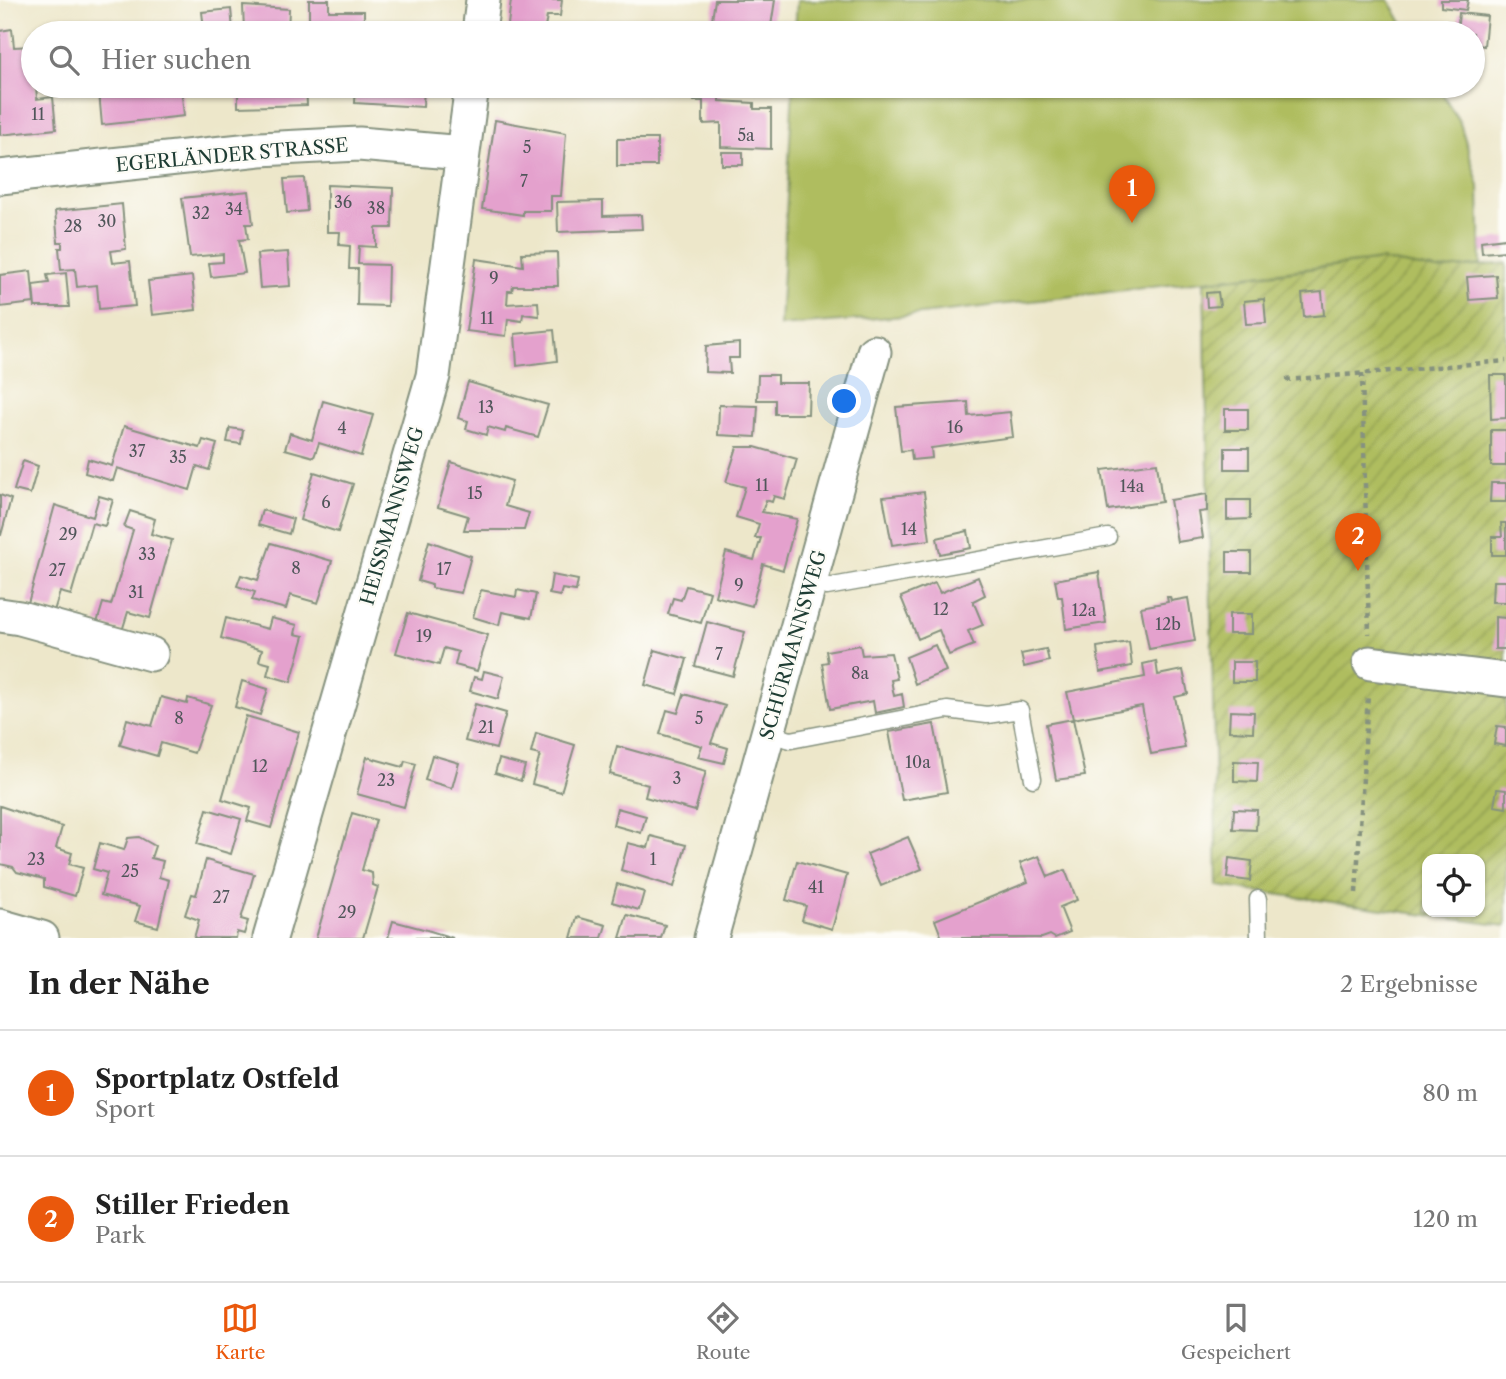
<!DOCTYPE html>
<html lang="de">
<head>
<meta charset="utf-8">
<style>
	:root { --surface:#fff; --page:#f2f2f2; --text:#222; --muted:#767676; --line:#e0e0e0; --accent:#ea580c }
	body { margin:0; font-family:"Libre Caslon Text",serif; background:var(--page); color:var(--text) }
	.controls { position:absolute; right:21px; bottom:21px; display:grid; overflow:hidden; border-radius:14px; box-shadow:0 2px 5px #0004 }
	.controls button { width:63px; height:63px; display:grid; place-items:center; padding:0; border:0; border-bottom:2px solid var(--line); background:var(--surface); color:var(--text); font:35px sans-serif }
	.you { position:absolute; left:845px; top:402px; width:24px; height:24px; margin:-18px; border:5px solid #fff; border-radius:50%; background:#1a73e8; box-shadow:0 0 0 10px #1a73e833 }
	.badge { display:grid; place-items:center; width:46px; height:46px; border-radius:50%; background:var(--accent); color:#fff; font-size:23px; font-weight:700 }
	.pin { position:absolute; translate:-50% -58px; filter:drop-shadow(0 2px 4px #0008) }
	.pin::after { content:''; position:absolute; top:37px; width:24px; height:21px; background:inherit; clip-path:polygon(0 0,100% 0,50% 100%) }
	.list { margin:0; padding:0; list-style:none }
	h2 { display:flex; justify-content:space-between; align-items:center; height:91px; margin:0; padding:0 28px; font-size:30px }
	h2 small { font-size:23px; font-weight:400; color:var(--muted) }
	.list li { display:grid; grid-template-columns:46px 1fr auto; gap:21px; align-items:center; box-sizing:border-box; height:126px; padding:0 28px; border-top:2px solid var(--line) }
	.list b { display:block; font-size:26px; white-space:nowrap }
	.list p { margin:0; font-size:23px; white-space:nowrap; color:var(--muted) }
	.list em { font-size:23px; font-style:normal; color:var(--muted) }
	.icon { flex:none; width:38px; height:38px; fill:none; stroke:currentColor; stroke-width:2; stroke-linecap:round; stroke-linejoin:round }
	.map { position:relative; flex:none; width:1506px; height:938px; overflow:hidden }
	.search { position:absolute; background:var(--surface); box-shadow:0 2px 5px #0004; left:21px; right:21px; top:21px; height:77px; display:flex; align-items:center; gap:18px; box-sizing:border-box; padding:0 24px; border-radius:38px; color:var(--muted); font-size:26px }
	.sheet { height:343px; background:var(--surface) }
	nav { display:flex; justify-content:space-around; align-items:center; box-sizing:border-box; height:98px; border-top:2px solid var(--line); background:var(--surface); font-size:19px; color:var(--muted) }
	nav a { display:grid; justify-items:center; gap:4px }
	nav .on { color:var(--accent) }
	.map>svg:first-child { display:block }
	.garden { fill:url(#garden-furrows); stroke:#677d4a; stroke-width:2; fill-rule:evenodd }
	.pitch { fill:#afbd5f; stroke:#677d4a; stroke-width:2 }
	.building { fill:#e4a1cd }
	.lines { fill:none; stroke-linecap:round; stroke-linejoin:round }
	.lane-casing { stroke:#86927f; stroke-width:19 }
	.street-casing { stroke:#86927f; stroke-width:37 }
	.path { stroke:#86927f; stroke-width:4.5; stroke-dasharray:5 5; stroke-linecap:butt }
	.lane { stroke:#fff; stroke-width:16 }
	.street { stroke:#fff; stroke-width:33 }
	.labels { text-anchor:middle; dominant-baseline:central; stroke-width:5; stroke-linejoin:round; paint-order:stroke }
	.number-label { font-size:16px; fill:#50565a }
	.street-label { font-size:19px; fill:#1f3d34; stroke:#fdfcf7 }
</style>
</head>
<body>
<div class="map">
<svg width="1506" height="938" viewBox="0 0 1506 938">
	<defs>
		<pattern id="garden-furrows" width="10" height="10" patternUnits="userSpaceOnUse" patternTransform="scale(1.75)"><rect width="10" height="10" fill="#afbd5f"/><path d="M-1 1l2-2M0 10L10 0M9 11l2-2" fill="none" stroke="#8e9b4f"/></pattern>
	</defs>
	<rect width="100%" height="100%" fill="#fdfcf7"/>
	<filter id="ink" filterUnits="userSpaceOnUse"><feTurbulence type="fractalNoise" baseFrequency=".0143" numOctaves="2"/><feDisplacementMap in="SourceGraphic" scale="14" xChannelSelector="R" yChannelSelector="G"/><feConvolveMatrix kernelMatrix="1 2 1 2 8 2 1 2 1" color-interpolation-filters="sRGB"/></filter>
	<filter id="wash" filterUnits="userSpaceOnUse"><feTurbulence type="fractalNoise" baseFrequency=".00686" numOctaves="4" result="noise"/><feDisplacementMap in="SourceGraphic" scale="28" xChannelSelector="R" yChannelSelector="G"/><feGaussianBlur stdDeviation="1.57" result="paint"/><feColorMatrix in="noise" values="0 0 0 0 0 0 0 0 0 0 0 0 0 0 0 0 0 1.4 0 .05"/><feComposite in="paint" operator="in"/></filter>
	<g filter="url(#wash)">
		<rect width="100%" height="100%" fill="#ede7ca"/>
		<path class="garden" d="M1382,260L1437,270L1506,263V926L1217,886L1204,282ZM1427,859H1480V912H1427Z"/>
		<path class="pitch" d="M797,0H1389L1408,33H795Z
			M793,86H1438L1460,123L1479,186L1481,265L1437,270L1382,260L904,316L780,326Z"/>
		<g id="blocks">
			<path class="building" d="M309,0H329V11H364V28L368,33H328V25H309Z
				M511,0H562L560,16H547L544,33H507Z
				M715,0H775L770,33L711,26Z
				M1441,0H1468L1466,10L1441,7Z
				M243,6L289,9L288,33H185L204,29L202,12L231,9L233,30H244Z
				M1459,13L1487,16L1484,46L1473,44V33H1457Z
				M375,28L427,31V33H374Z
				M12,29L14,47L32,46L33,86H36L37,99L53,97L56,129L0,135V31Z
				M117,86H181L184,116L102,125L99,92L117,90Z
				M238,86H306L307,105L238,107Z
				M356,86H424L423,107L355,103Z
				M695,86H720L719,101L754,103V109H771V149L721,147V123L703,124V101H694Z
				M495,120L566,133L561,196H551V211H523V215L482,209Z
				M617,139H657V166H617Z
				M722,152H743V165H722Z
				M304,178L307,211L287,213L284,179Z
				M327,185L393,188L392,228H376V247L359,246L358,264L388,265L387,306L357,305L358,269H349L350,246L339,245L340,232H327Z
				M249,191L253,224H246L248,239L239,240L245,273L211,277L209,263L223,262V254L190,257L182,198Z
				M603,201V216L641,215L642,229L558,232L557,202Z
				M122,204L126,249L111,251L113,263L130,261L135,306L99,309L97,285L77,287L75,269L61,270L59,248H62V242H58L55,211Z
				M1506,238V251L1482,253L1481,241Z
				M288,252L290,286L260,288L257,254Z
				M557,252L558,286H513L512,291H508L507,304L538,302L539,316L523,314L522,321L508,319L506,336L466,331L476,259L523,266L522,253Z
				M31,271L34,303L0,307V275Z
				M66,273L69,307H35L33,285L49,283L47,275Z
				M1496,275L1498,298L1469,300L1467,277Z
				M192,276L196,310L152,315L148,281Z
				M1218,292L1220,306L1207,307L1206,293Z
				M1322,292L1324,315L1304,317L1302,294Z
				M1264,299L1266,323L1246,324L1244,301Z
				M554,330L557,361L517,366L515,334Z
				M739,343V358H729L730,373L705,372L706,346Z
				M758,375H777V383H809L808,414H775V400H757Z
				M1490,375H1506V418L1491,419Z
				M468,382L548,405L538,437L506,428L505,432L488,427L486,435L466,429L468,421L458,418Z
				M323,401L373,415L361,456L319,443L314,457L285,449L290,433L312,440Z
				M968,402L969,416L1010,412L1013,437L931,448L932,458L912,460L911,450L901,451L896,407Z
				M719,405L758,406L756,437L718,435Z
				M1225,409H1248V430H1225Z
				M124,426L200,448L203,440L217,444L209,470L197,466L190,490L117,468L113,481L85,473L88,459L112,466Z
				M230,428L243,430L241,444L227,442Z
				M1491,430H1506V466H1491Z
				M737,447H755L797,459L785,499L774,496L772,502L766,500L762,512L797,519L783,570L763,564L752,606L715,596L726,552L754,560L761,538H755L759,524L736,517L745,487L726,482Z
				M1225,448H1249V469H1225Z
				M23,461L38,466L30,494L14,490Z
				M451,462L512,481L505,506L529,513L524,530H464L468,516L438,507Z
				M1157,463L1162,502L1108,510L1102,470Z
				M314,472L353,484L338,532L300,520Z
				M1491,483H1506V502H1490Z
				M924,492L930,540L892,545L883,497Z
				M1207,494V511L1199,512L1203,538L1177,542L1170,500Z
				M0,495L11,499L1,535H0Z
				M99,496L113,500L105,526L92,523L71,595L60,592L54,611L28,603L55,505L93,517Z
				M1227,500H1250V519L1227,520Z
				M262,510L293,519L289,534L258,525Z
				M130,511L155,519L151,534L172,540L150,618L128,612L122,631L97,623L103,603L111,605L133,530L124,527Z
				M1501,523H1506V555H1492V537H1502Z
				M968,531L971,548L940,554L937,538Z
				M429,541L471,556L461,593L432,588V585L418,581Z
				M271,543L332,561L318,603L290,595L286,609L252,600L255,592L237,586L241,575L258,580Z
				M1227,552H1251V572H1227Z
				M1099,572L1106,623L1066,629L1062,597H1058L1055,580Z
				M552,575L578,580L576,591L562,589L560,596L549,594Z
				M978,577L985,595L973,601L983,625L968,631L974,645L949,655L939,630L918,639L901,597L935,583L940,593Z
				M1493,581H1506V602H1492Z
				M686,586L710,592L701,623L668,614L673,598L681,600Z
				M481,590L516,597L517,590L536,594L531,618L502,612L499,625L473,617Z
				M1167,597H1170L1171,601L1188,598L1195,641L1149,649L1141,607L1168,602Z
				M408,613L488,635L477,671L455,665L458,652L444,648L439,665L396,653Z
				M1229,614H1252V634H1229Z
				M1495,617L1506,618V649H1495Z
				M226,618L268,629L271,618L297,625L295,634L304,636L291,682L267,675L270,664L259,661L262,650L221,638Z
				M707,622L745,632L733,676L695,666Z
				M1129,642L1132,666L1100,672L1097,647Z
				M860,645L862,655L891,653L897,679L891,680L894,696L902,694L904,707L875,713L873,701L830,709L822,663L828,662L826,651Z
				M935,645L946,671L915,684L906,657Z
				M1046,649L1049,661L1024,667L1021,654Z
				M655,650L687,659L677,694L645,685Z
				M1156,661L1158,675L1183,670L1188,694L1175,697L1185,748L1151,754L1142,706L1073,719L1085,776L1056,780L1046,724L1073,719L1067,692L1145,677L1143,664Z
				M1232,662H1255V682H1232Z
				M484,671L504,676L498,699L470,691L474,677L482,679Z
				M242,681L268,689L260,715L235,707Z
				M684,694L725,706L711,743L728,748L724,763L698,757L702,746L660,734L667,710L678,713Z
				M161,697L187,704L188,698L211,705L194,753L161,743L157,756L120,745L127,719L152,726Z
				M475,704L506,713L496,749L465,741Z
				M1230,711L1254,712L1253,732L1229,731Z
				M246,716L299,732L271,828L247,821L251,808L222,799Z
				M934,724L947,792L902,800L889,732Z
				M1497,726L1506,727V746L1494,744Z
				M536,733L575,745L561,792L532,784L540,755L531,753Z
				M617,746L706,771L695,811L645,797L648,785L610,774Z
				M432,755L459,763L452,788L425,780Z
				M367,757L403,767L405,761L416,764L404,807L357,794Z
				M499,759L525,766L521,781L495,773Z
				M1234,761L1258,762L1257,782L1234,781Z
				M1497,789L1506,790V808L1494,806Z
				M0,806L62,827L56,848L72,853L69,864L83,868L75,896L44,887V879L17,872L13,867L0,864Z
				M617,808L646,816L641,833L613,825Z
				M207,809L241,819L231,854L197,844Z
				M1234,809L1257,810L1256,830L1233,829Z
				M352,813L376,820L362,870L372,873L373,885L378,887L363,938H316Z
				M651,836L686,845L674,887L621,870L628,843L648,848Z
				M139,837L155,846L151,858L163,861L159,877L169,880L158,927L135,921L140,906L101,895L107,873L93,869L100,843L124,850L128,838Z
				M908,837L922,869L881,886L867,854Z
				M1039,856L1048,877L1065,870L1077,900L1060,907L1070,932L1055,938L1050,935L1042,938H942L935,920L1028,882L1020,863Z
				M1229,858L1252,861L1250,881L1227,878Z
				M206,860L254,874L241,919L248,921L244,934L237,932L236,938H194L199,920L185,915L192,894L196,895Z
				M797,861L847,875L832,929L802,920L806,906L786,900Z
				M617,884L644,892L639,910L612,902Z
				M627,915L665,925L661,938H620Z
				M577,917L606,925L602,938H571Z
				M393,921L427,930L453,938H388Z"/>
		</g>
	</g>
	<g filter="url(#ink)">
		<use href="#blocks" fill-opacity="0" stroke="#86927f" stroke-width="2"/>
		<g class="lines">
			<g class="lane-casing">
				<path id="lane" d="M810,583L827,587L1108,537
					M768,734L791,740L947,710L987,715L1020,710L1033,779
					M1258,899L1259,938"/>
			</g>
			<g class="street-casing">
				<path id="street" d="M479,33L483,0
					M0,177L260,149L359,144L463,153
					M0,615L20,618L151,654
					M1370,663L1506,680
					M0,926L42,938
					M270,938L433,376L472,86
					M711,938L874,352"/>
			</g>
			<path class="path" d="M1362,373L1369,634
				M1286,380L1506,361
				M1356,893L1368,695"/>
			<use href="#lane" class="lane"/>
			<use href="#street" class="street"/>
		</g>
	</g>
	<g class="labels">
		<g class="number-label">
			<text x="38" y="114">11</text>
			<text x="746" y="135">5a</text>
			<text x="527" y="147">5</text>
			<text x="524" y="181">7</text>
			<text x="343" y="202">36</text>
			<text x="376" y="208">38</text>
			<text x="234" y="209">34</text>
			<text x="201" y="213">32</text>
			<text x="107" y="221">30</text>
			<text x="73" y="226">28</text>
			<text x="494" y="278">9</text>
			<text x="487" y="318">11</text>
			<text x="486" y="407">13</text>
			<text x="955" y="427">16</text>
			<text x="342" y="428">4</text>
			<text x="137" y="451">37</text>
			<text x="178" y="457">35</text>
			<text x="762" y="485">11</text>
			<text x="1132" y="486">14a</text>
			<text x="475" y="493">15</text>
			<text x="326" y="502">6</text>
			<text x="909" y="529">14</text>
			<text x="68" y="534">29</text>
			<text x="147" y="554">33</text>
			<text x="296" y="568">8</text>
			<text x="444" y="569">17</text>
			<text x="57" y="570">27</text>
			<text x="739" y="585">9</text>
			<text x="136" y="592">31</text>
			<text x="941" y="609">12</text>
			<text x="1084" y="610">12a</text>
			<text x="1168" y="624">12b</text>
			<text x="424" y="636">19</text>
			<text x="719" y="654">7</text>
			<text x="860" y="673">8a</text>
			<text x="179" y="718">8</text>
			<text x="699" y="718">5</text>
			<text x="486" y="727">21</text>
			<text x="918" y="762">10a</text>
			<text x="260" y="766">12</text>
			<text x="677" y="778">3</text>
			<text x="386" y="780">23</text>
			<text x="36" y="859">23</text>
			<text x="653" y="859">1</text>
			<text x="130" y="871">25</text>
			<text x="816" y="887">41</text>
			<text x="221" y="897">27</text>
			<text x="347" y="912">29</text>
		</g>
		<g class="street-label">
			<text transform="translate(232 155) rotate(-5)">EGERLÄNDER STRASSE</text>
			<text transform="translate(392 516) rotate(-74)">HEISSMANNSWEG</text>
			<text transform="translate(793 645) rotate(-74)">SCHÜRMANNSWEG</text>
		</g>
	</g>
</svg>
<div class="controls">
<button><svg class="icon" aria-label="locate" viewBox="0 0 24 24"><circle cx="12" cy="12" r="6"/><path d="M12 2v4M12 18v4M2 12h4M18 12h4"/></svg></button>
</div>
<div class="you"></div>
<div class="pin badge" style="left:1132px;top:223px">1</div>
<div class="pin badge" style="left:1358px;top:571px">2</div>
<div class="search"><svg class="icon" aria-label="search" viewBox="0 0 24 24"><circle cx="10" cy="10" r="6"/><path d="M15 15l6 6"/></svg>Hier suchen</div>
</div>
<section class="sheet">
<h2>In der Nähe<small>2 Ergebnisse</small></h2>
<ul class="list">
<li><span class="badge">1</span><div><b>Sportplatz Ostfeld</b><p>Sport</p></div><em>80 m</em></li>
<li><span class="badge">2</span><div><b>Stiller Frieden</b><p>Park</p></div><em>120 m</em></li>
</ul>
</section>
<nav>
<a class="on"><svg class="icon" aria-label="map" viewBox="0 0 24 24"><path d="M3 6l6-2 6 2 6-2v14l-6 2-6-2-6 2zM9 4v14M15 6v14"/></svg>Karte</a>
<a><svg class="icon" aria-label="directions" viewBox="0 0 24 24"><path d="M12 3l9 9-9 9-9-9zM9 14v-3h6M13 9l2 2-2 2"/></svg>Route</a>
<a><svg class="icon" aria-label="saved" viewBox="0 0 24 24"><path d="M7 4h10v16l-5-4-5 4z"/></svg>Gespeichert</a>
</nav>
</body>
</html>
